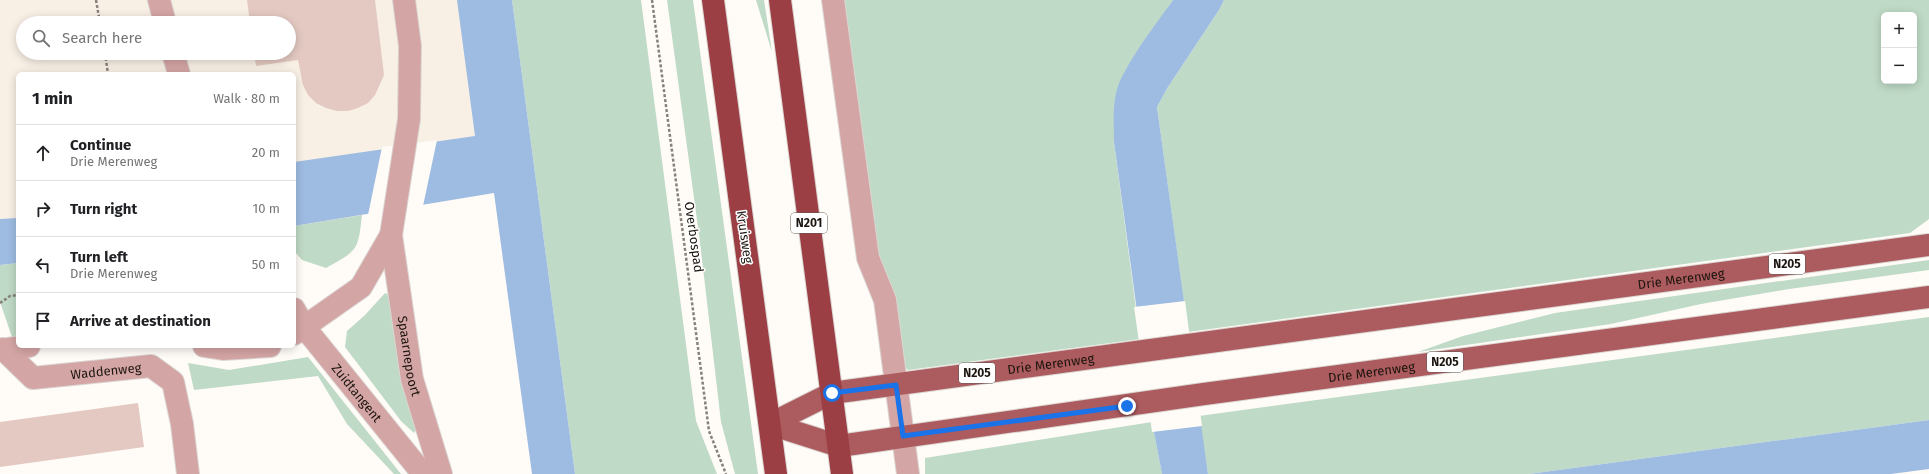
<!DOCTYPE html>
<html lang="en">
<head>
<meta charset="utf-8">
<style>
	:root { --surface:#fff; --page:#f2f2f2; --text:#202124; --muted:#757577; --line:#e0e0e0 }
	body { margin:0; font-family:"Fira Sans",sans-serif; background:var(--page); color:var(--text) }
	.controls { position:absolute; right:12px; top:12px; display:grid; overflow:hidden; border-radius:6px; box-shadow:0 2px 10px #0003 }
	.controls button { width:36px; height:36px; display:grid; place-items:center; padding:0; border:0; border-bottom:1px solid var(--line); background:var(--surface); color:var(--text); font:20px sans-serif }
	.stop { position:absolute; width:12px; height:12px; margin:-9px; border:3px solid #1a73e8; border-radius:50%; background:#fff }
	.stop.end { background:#1a73e8; border-color:#fff; box-shadow:0 1px 4px #0008 }
	.list { margin:0; padding:0; list-style:none }
	h2 { display:flex; justify-content:space-between; align-items:center; height:52px; margin:0; padding:0 16px; font-size:17px }
	h2 small { font-size:13px; font-weight:400; color:var(--muted) }
	.list li { display:grid; grid-template-columns:26px 1fr auto; gap:12px; align-items:center; box-sizing:border-box; height:56px; padding:0 16px; border-top:1px solid var(--line) }
	.list b { display:block; font-size:15px; white-space:nowrap }
	.list p { margin:0; font-size:13px; white-space:nowrap; color:var(--muted) }
	.list em { font-size:13px; font-style:normal; color:var(--muted) }
	.icon { flex:none; width:22px; height:22px; fill:none; stroke:currentColor; stroke-width:2; stroke-linecap:round; stroke-linejoin:round }
	.map { position:relative; flex:none; width:1929px; height:474px; overflow:hidden }
	.search { position:absolute; background:var(--surface); box-shadow:0 2px 10px #0003; left:16px; top:16px; width:280px; height:44px; display:flex; align-items:center; gap:10px; box-sizing:border-box; padding:0 14px; border-radius:22px; color:var(--muted); font-size:15px }
	.panel { position:absolute; background:var(--surface); box-shadow:0 2px 10px #0003; left:16px; top:72px; width:280px; height:276px; border-radius:6px }
	.map>svg:first-child { display:block }
	.built { fill:#f8efe5; fill-rule:evenodd }
	.green { fill:#bfdac6; fill-rule:evenodd }
	.water { fill:#9ebce2 }
	.pier { fill:#fffbf7 }
	.building { fill:#e3c9c1 }
	.lines { fill:none; stroke-linecap:round; stroke-linejoin:round }
	.minor-casing { stroke:#dbd6d2; stroke-width:24 }
	.major-casing { stroke:#dbd6d2; stroke-width:24 }
	.highway-casing { stroke:#dbd6d2; stroke-width:24 }
	.path { stroke:#87817c; stroke-width:2.5; stroke-dasharray:3 2; stroke-linecap:butt }
	.minor { stroke:#d4a5a5; stroke-width:22 }
	.major { stroke:#ac5b5e; stroke-width:22 }
	.highway { stroke:#9b3f45; stroke-width:22 }
	.route { stroke:#1a73e8; stroke-width:5 }
	.labels { text-anchor:middle; dominant-baseline:central; stroke-width:3; stroke-linejoin:round; paint-order:stroke }
	.shield { fill:#fff; stroke:#605b57; stroke-width:1 }
	.shield-label { font-size:12px; font-weight:bold; fill:#1c150f }
	.street-label { font-size:13px; fill:#1c150f; stroke:#fff }
</style>
</head>
<body>
<div class="map">
<svg width="1929" height="474" viewBox="0 0 1929 474">
	<rect width="100%" height="100%" fill="#fffbf7"/>
	<path class="built" d="M0,0H472L492,143L294,176V74H18V222L0,225ZM23,23H289V53H23Z"/>
	<path class="green" d="M512,0H641L696,421L717,474H575Z
		M667,0H693L758,474H735L721,422L700,242Z
		M756,0H764L772,52Z
		M837,0H1173L1125,71L1114,142L1140,339L908,370L884,352Z
		M1224,0H1929V219L1910,233L1188,332L1157,107L1168,87L1219,10ZM1884,15H1914V81H1884Z
		M362,215C358,251 358,250 326,268L302,260L294,251V226Z
		M1929,260V270L1789,289L1701,304L1611,324L1418,352L1463,336L1555,313Z
		M18,263V337H12L0,302V265Z
		M385,293L391,296L418,426L414,433L401,421L345,347L347,331L365,315Z
		M1929,317V420L1529,474H1208L1199,416Z
		M308,357L401,474H394L347,424L318,376L194,390L188,363L229,370Z
		M1152,422L1162,474H925V458Z"/>
	<path class="water" d="M457,0H512L575,474H532L494,193L294,226V162L475,136Z
		M1173,0H1224L1219,10L1168,87L1157,107L1208,474H1162L1152,422L1114,142C1114,123 1112,104 1118,86C1128,60 1156,24 1173,0Z
		M18,218V263L0,265V219Z
		M1929,420V469L1891,474H1529Z"/>
	<path class="pier" d="M437,140L423,206L368,215L382,147Z
		M1185,301L1202,426L1152,432L1134,307Z"/>
	<path class="building" d="M247,0H375L384,75L375,95L368,103L358,108L348,111H337L326,108L316,103L308,95L303,85L298,60L256,66L254,53H289V23H250Z
		M138,403L144,447L0,467V422Z"/>
	<g class="lines">
		<g class="minor-casing">
			<g id="minor">
				<path d="M159,0L165,23"/>
				<path id="s1" d="M404,0L410,46L409,119L391,235L412,379L441,474"/>
				<path d="M833,0L868,258L885,300L908,474"/>
				<path d="M173,53L179,74"/>
				<path id="s2" d="M294,309L305,328L423,474"/>
				<path d="M294,334L361,287L391,235"/>
				<path d="M204,346L223,349L270,346"/>
				<path id="s3" d="M3,349L33,378L151,366L173,382L182,424L188,474"/>
				<path d="M0,350L29,346"/>
			</g>
		</g>
		<g class="major-casing">
			<g id="major">
				<path id="s4" d="M770,424L832,393L1929,245"/>
				<path id="s5" d="M770,424L839,446L1204,394L1929,297"/>
			</g>
		</g>
		<g class="highway-casing">
			<path id="highway" d="M713,0L776,474
				M780,0L842,474"/>
		</g>
		<path class="path" d="M96,0L100,23
			M652,0L709,431L726,474
			M105,53L108,74
			M0,303L10,296L18,295"/>
		<use href="#minor" class="minor"/>
		<use href="#major" class="major"/>
		<use href="#highway" class="highway"/>
	</g>
	<g class="lines">
		<path class="route" d="M832,393L896,385L903,436L1127,406"/>
	</g>
	<g class="labels">
		<g class="shield">
			<rect x="791" y="213" width="36" height="20" rx="3"/>
			<rect x="1769" y="254" width="36" height="20" rx="3"/>
			<rect x="1427" y="352" width="36" height="20" rx="3"/>
			<rect x="959" y="363" width="36" height="20" rx="3"/>
		</g>
		<g class="shield-label">
			<text x="809" y="223">N201</text>
			<text x="1787" y="264">N205</text>
			<text x="1445" y="362">N205</text>
			<text x="977" y="373">N205</text>
		</g>
		<g class="street-label">
			<text transform="translate(694 237) rotate(82)">Overbospad</text>
			<text transform="translate(745 237) rotate(82)">Kruisweg</text>
			<text stroke="none"><textPath href="#s4" startOffset="926">Drie Merenweg</textPath></text>
			<text stroke="none"><textPath href="#s1" startOffset="359">Spaarnepoort</textPath></text>
			<text stroke="none"><textPath href="#s4" startOffset="290">Drie Merenweg</textPath></text>
			<text stroke="none"><textPath href="#s3" startOffset="115">Waddenweg</textPath></text>
			<text stroke="none"><textPath href="#s5" startOffset="610">Drie Merenweg</textPath></text>
			<text stroke="none"><textPath href="#s2" startOffset="105">Zuidtangent</textPath></text>
		</g>
	</g>
</svg>
<div class="controls">
<button>+</button>
<button>−</button>
</div>
<div class="stop" style="left:832px;top:393px"></div>
<div class="stop end" style="left:1127px;top:406px"></div>
<div class="search"><svg class="icon" aria-label="search" viewBox="0 0 24 24"><circle cx="10" cy="10" r="6"/><path d="M15 15l6 6"/></svg>Search here</div>
<section class="panel">
<h2>1 min<small>Walk · 80 m</small></h2>
<ul class="list">
<li><svg class="icon" aria-label="ahead" viewBox="0 0 24 24"><path d="M12 20V5M6 11l6-6 6 6"/></svg><div><b>Continue</b><p>Drie Merenweg</p></div><em>20 m</em></li>
<li><svg class="icon" aria-label="right" viewBox="0 0 24 24"><path d="M7 20v-9h11M14 6l5 5-5 5"/></svg><div><b>Turn right</b></div><em>10 m</em></li>
<li><svg class="icon" aria-label="left" viewBox="0 0 24 24"><path d="M17 20v-9H6M10 6l-5 5 5 5"/></svg><div><b>Turn left</b><p>Drie Merenweg</p></div><em>50 m</em></li>
<li><svg class="icon" aria-label="arrive" viewBox="0 0 24 24"><path d="M6 21V4h12l-3 4 3 4H6"/></svg><div><b>Arrive at destination</b></div></li>
</ul>
</section>
</div>
</body>
</html>
